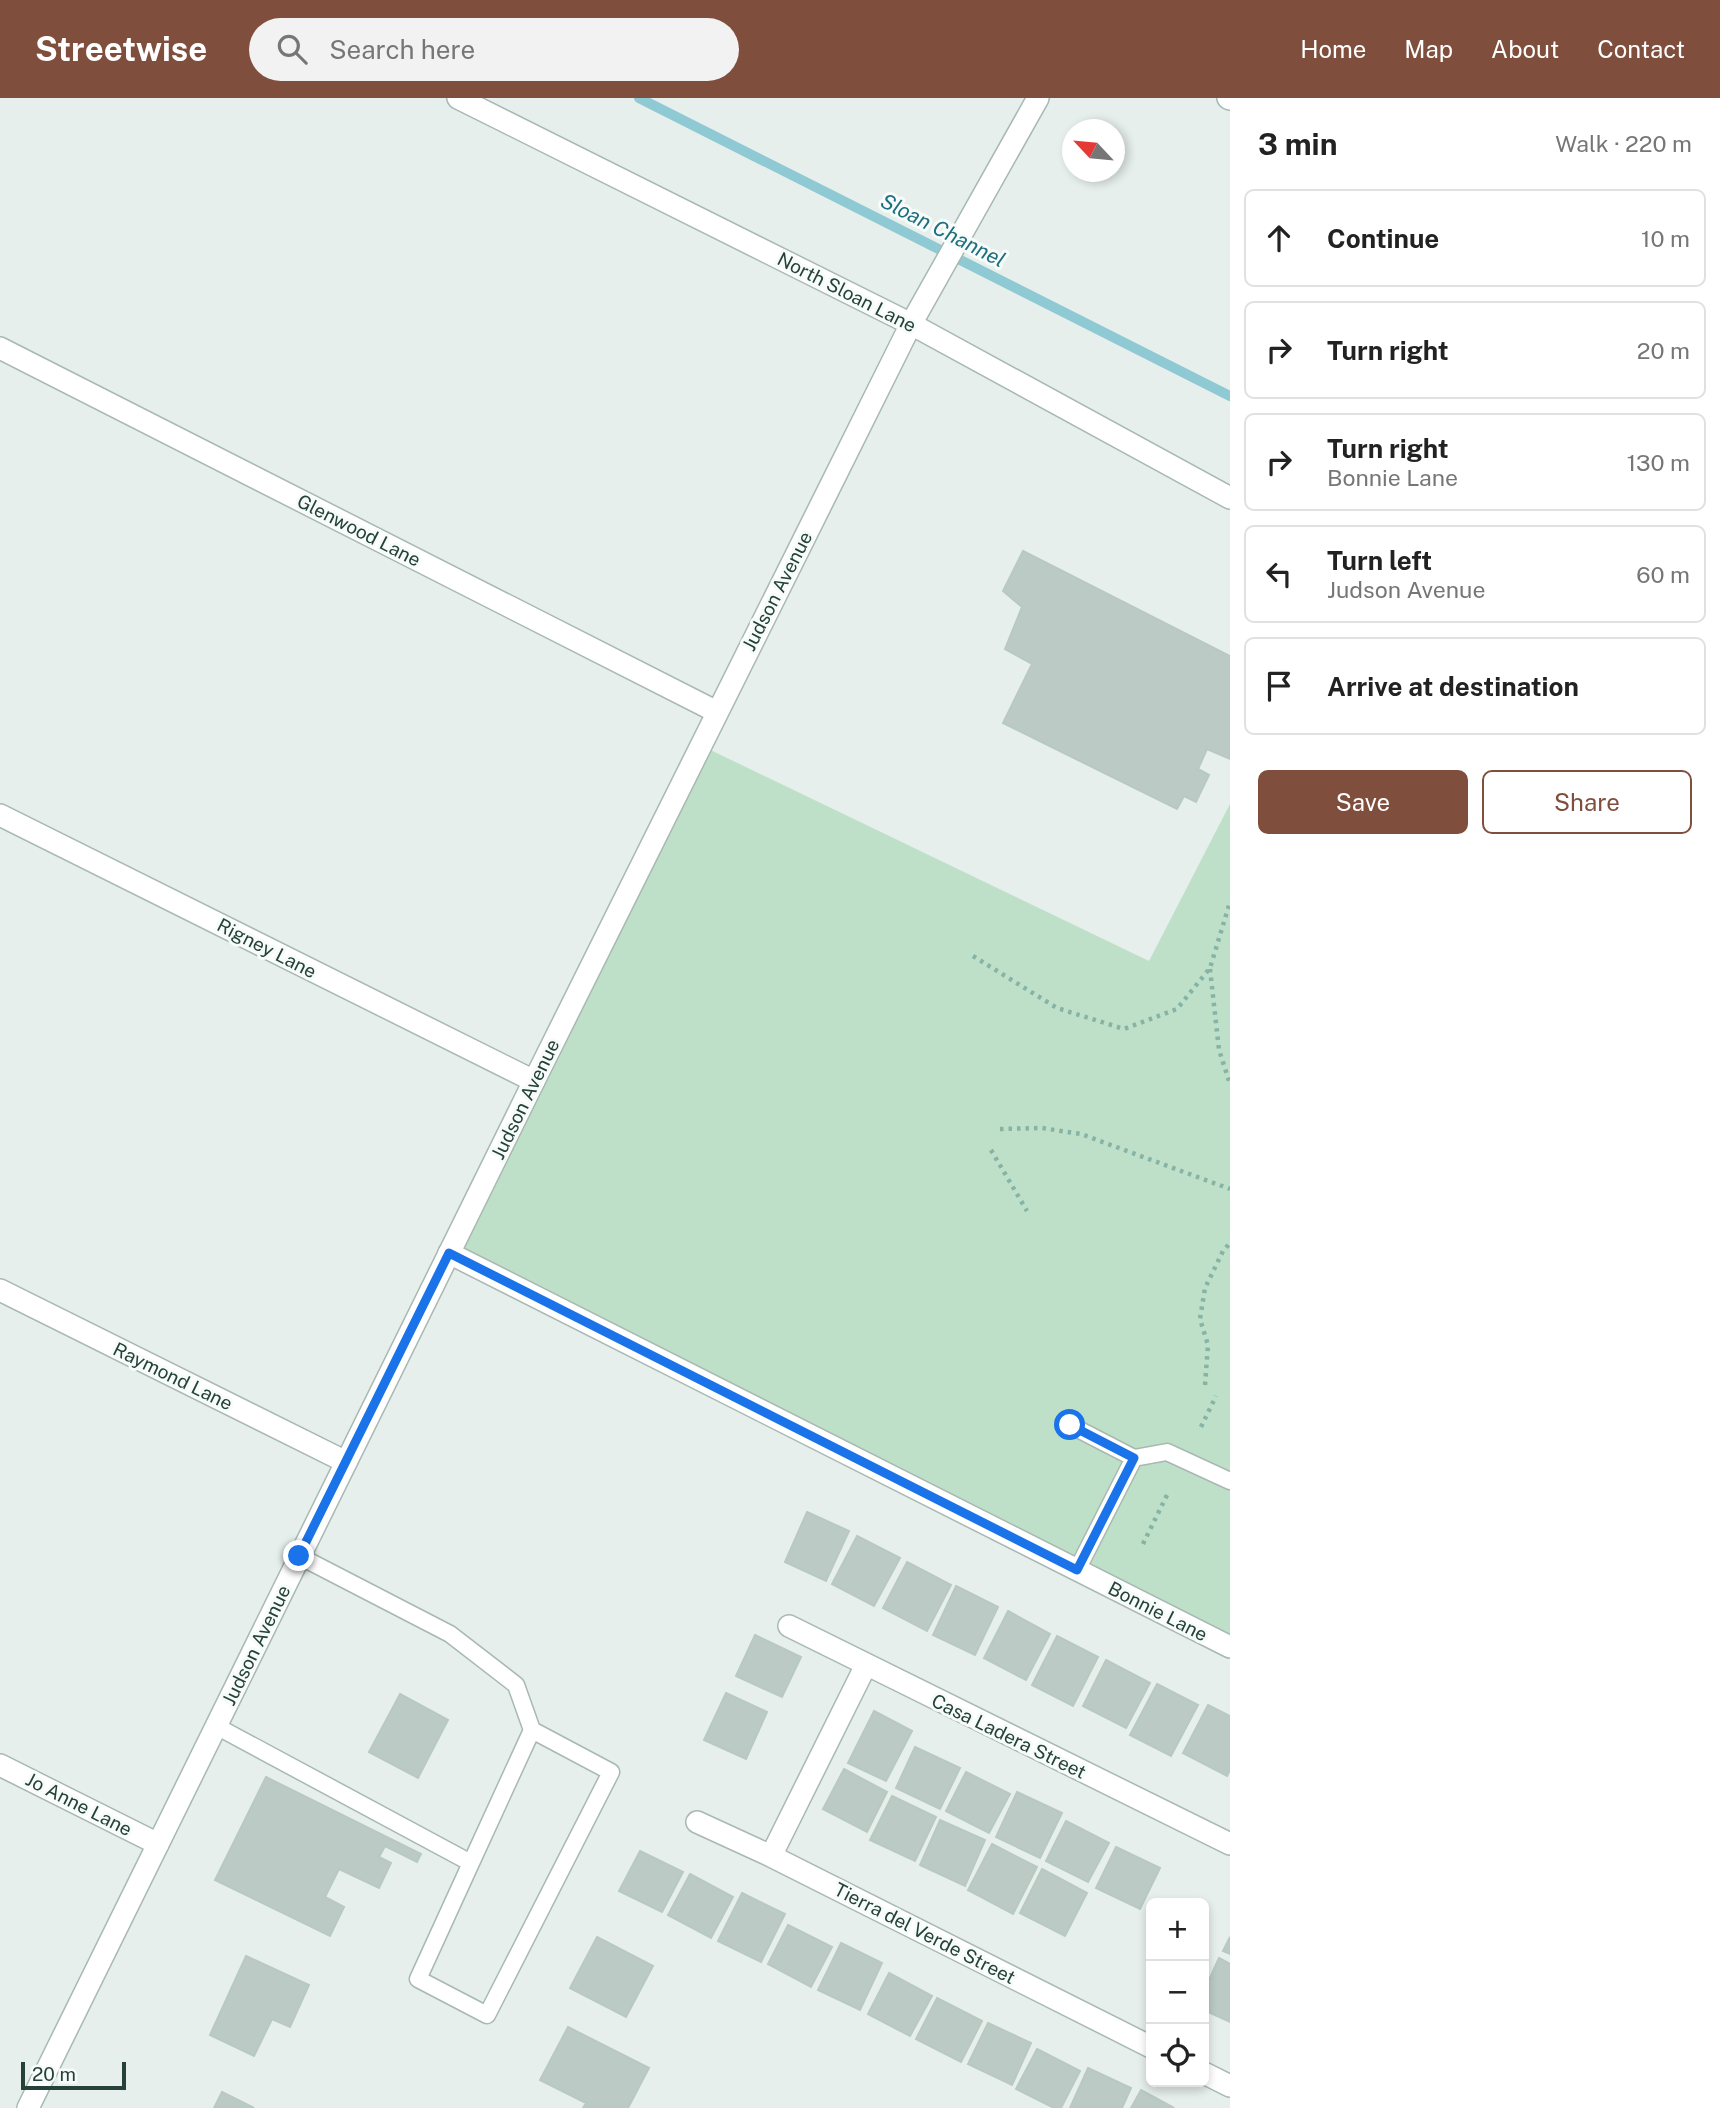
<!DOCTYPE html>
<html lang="en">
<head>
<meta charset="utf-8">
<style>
	:root { --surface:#fff; --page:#f2f2f2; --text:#222; --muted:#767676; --line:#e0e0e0; --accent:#804e3d }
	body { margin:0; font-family:"Public Sans",sans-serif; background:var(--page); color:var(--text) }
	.controls { position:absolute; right:21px; bottom:21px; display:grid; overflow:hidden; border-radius:10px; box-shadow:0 4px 10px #0003 }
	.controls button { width:63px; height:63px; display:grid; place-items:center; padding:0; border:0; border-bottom:2px solid var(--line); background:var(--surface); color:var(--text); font:35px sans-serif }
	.compass { position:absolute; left:1062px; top:21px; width:63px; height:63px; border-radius:50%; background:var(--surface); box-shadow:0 4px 10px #0003; rotate:296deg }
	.scale { position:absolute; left:21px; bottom:18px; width:105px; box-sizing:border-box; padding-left:7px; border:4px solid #24423a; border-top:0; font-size:19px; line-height:24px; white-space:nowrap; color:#24423a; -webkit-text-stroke:5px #f7fbf9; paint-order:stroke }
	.stop { position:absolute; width:21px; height:21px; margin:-16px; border:5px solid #1a73e8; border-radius:50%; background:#fff }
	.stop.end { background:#1a73e8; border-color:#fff; box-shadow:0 2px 7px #0008 }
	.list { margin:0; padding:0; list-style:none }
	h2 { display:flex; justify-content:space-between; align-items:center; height:91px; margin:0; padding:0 28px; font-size:30px }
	h2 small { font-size:23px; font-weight:400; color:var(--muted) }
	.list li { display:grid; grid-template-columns:46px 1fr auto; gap:21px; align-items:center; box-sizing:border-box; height:98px; margin:0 14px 14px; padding:0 14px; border:2px solid var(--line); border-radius:10px }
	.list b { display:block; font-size:26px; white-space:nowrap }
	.list p { margin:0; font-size:23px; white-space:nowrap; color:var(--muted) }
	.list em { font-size:23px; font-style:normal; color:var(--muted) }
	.actions { display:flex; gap:14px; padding:21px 28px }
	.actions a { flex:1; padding:16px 0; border:2px solid var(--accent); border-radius:10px; text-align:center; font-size:24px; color:var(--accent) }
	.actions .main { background:var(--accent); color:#fff }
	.icon { flex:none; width:38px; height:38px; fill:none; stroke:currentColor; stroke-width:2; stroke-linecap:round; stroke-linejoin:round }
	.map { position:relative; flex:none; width:1230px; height:2010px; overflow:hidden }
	header { display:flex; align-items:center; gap:42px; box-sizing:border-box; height:98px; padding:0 35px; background:var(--accent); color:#fff }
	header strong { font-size:33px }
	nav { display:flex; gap:38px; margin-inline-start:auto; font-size:24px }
	.search { width:490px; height:63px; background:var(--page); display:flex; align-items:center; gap:18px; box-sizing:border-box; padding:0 24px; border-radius:38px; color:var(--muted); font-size:26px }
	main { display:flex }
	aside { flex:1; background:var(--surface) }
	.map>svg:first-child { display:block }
	.green { fill:#bfe0c8 }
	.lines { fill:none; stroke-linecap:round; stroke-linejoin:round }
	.stream { stroke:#8ec9d4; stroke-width:10 }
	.building { fill:#bbcac4; stroke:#b8c9c2; stroke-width:2 }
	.service-casing { stroke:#a8b8b2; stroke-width:19 }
	.minor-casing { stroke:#a8b8b2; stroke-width:24 }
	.tertiary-casing { stroke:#a8b8b2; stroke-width:24 }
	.path { stroke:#86b3a5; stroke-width:4.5; stroke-dasharray:3.5 5; stroke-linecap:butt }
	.service { stroke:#fff; stroke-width:16 }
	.minor { stroke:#fff; stroke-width:21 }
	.tertiary { stroke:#fff; stroke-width:21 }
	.route { stroke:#1a73e8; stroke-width:9 }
	.labels { text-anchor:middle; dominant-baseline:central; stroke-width:6; stroke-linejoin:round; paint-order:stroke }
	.street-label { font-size:19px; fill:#24423a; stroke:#f7fbf9 }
	.water-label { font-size:21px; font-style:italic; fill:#1c6f80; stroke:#f7fbf9 }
</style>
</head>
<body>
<header>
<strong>Streetwise</strong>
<div class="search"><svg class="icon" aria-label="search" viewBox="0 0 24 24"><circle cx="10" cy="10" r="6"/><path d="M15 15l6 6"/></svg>Search here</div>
<nav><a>Home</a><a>Map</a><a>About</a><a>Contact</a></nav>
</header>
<main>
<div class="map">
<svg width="1230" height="2010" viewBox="0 0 1230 2010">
	<rect width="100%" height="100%" fill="#e6efeb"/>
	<path class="green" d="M700,647L1149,863L1230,706V1543L449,1155Z"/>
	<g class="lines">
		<path class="stream" d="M639,0L1230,298"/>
	</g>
	<path class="building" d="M1023,453L1230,558V661L1207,651L1198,671L1209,677L1196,704L1184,698L1177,711L1003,625L1032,566L1005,551L1022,509L1003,493Z
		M807,1414L849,1433L826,1483L785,1464Z
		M857,1438L900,1460L874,1508L832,1486Z
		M907,1464L951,1487L927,1533L883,1510Z
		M956,1488L998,1509L975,1557L933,1537Z
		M1008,1513L1050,1536L1026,1582L984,1560Z
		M755,1537L801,1559L782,1599L736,1578Z
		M1057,1538L1098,1559L1073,1608L1032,1587Z
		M1106,1562L1150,1585L1126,1630L1083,1608Z
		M1157,1586L1198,1607L1171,1658L1130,1637Z
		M726,1595L767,1614L746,1661L704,1642Z
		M400,1596L448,1622L418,1680L369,1654Z
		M1208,1607L1230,1618V1672L1227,1678L1183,1655Z
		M874,1613L912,1633L886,1683L848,1665Z
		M915,1649L960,1670L940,1711L896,1690Z
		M844,1671L887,1694L867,1734L823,1711Z
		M966,1674L1010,1696L989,1735L946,1713Z
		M266,1679L421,1756L417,1764L385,1748L379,1759L391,1765L379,1790L339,1771L325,1799L344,1809L330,1838L215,1782Z
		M1017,1694L1062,1715L1040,1760L996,1739Z
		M892,1698L936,1719L915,1763L870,1742Z
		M940,1722L985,1742L965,1788L920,1767Z
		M1066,1723L1109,1745L1088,1784L1046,1763Z
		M992,1746L1037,1769L1013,1816L968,1792Z
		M1116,1749L1160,1770L1140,1811L1096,1790Z
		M640,1753L683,1774L662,1814L619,1793Z
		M1042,1771L1087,1795L1065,1838L1020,1815Z
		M690,1776L733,1799L711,1840L668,1817Z
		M742,1795L785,1816L761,1864L718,1843Z
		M788,1827L832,1849L811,1889L768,1866Z
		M597,1839L653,1868L626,1919L570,1890Z
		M1230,1839V1856L1223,1853Z
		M841,1845L882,1865L860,1912L818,1892Z
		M246,1858L309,1887L290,1929L272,1921L254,1958L210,1937Z
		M1219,1860L1230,1866V1924L1204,1912V1893Z
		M889,1875L932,1898L910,1938L868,1916Z
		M937,1900L982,1923L961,1964L916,1941Z
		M988,1925L1031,1945L1012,1987L968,1966Z
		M568,1929L649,1970L628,2010H583L586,2005L540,1982Z
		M1037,1951L1080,1973L1061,2010H1054L1016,1991Z
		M1088,1970L1131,1990L1122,2010H1070Z
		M1141,1992L1174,2010H1131Z
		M222,1994L254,2010H214Z"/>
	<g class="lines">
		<g class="service-casing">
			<path id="service" d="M1070,1327L1134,1360L1077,1472
				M1134,1360L1167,1354L1230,1383
				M299,1458L450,1536L516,1587L532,1632
				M216,1628L471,1765L418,1881L487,1917L611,1674L532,1632L471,1765"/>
		</g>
		<g class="minor-casing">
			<path id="minor" d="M458,0L911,226L1230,400
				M0,250L717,614
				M0,717L534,983
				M449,1155L1230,1549
				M0,1192L346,1364
				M789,1528L1230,1746
				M0,1667L158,1746
				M697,1724L771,1758L1151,1949
				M771,1758L866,1567
				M1204,1975L1230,1988"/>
		</g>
		<g class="tertiary-casing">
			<path id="tertiary" d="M1228,0L1230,1
				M28,2010L534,983L911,226L1038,0"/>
		</g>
		<path class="path" d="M973,858L1057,910L1124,931L1177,911L1210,870L1230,804
			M1210,871L1219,952L1230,986
			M1000,1031L1042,1030L1081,1036L1230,1091
			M991,1052L1027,1113
			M1205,1287L1208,1247L1200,1221L1205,1190L1223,1153L1230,1145
			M1201,1329L1216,1298
			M1143,1446L1168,1395"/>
		<use href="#service" class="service"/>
		<use href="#minor" class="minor"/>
		<use href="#tertiary" class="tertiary"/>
	</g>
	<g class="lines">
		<path class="route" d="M299,1458L449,1155L1077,1472L1134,1360L1070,1327"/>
	</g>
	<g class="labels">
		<g class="street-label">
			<text transform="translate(847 194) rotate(27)">North Sloan Lane</text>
			<text transform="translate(359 432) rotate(27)">Glenwood Lane</text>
			<text transform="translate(777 493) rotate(-63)">Judson Avenue</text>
			<text transform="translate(267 850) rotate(27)">Rigney Lane</text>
			<text transform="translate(525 1001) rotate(-64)">Judson Avenue</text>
			<text transform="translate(173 1278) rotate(26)">Raymond Lane</text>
			<text transform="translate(1158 1513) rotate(27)">Bonnie Lane</text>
			<text transform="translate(256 1547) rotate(-64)">Judson Avenue</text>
			<text transform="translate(1009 1638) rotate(26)">Casa Ladera Street</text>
			<text transform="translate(79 1706) rotate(27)">Jo Anne Lane</text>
			<text transform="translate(925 1835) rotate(27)">Tierra del Verde Street</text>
		</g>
		<g class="water-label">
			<text transform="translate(943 132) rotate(27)">Sloan Channel</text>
		</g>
	</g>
</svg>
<div class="controls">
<button>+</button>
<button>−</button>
<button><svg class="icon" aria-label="locate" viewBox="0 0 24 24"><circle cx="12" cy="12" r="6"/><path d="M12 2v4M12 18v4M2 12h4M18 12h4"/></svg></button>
</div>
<svg class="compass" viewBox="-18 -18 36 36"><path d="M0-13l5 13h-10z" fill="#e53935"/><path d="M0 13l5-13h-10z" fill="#767676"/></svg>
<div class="scale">20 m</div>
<div class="stop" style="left:1070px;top:1327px"></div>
<div class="stop end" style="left:299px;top:1458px"></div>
</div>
<aside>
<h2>3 min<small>Walk · 220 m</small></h2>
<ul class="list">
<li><svg class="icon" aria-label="ahead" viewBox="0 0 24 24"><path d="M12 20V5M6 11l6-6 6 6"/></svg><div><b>Continue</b></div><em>10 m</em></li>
<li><svg class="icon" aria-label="right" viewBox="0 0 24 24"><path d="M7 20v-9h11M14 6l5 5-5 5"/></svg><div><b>Turn right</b></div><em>20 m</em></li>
<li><svg class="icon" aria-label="right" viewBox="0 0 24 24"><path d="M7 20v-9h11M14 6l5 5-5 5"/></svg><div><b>Turn right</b><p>Bonnie Lane</p></div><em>130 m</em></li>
<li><svg class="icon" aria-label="left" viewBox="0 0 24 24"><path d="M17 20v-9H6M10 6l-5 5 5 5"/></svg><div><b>Turn left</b><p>Judson Avenue</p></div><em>60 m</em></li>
<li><svg class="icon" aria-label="arrive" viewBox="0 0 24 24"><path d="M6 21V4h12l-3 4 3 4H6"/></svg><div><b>Arrive at destination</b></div></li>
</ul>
<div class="actions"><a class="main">Save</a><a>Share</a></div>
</aside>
</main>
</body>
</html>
